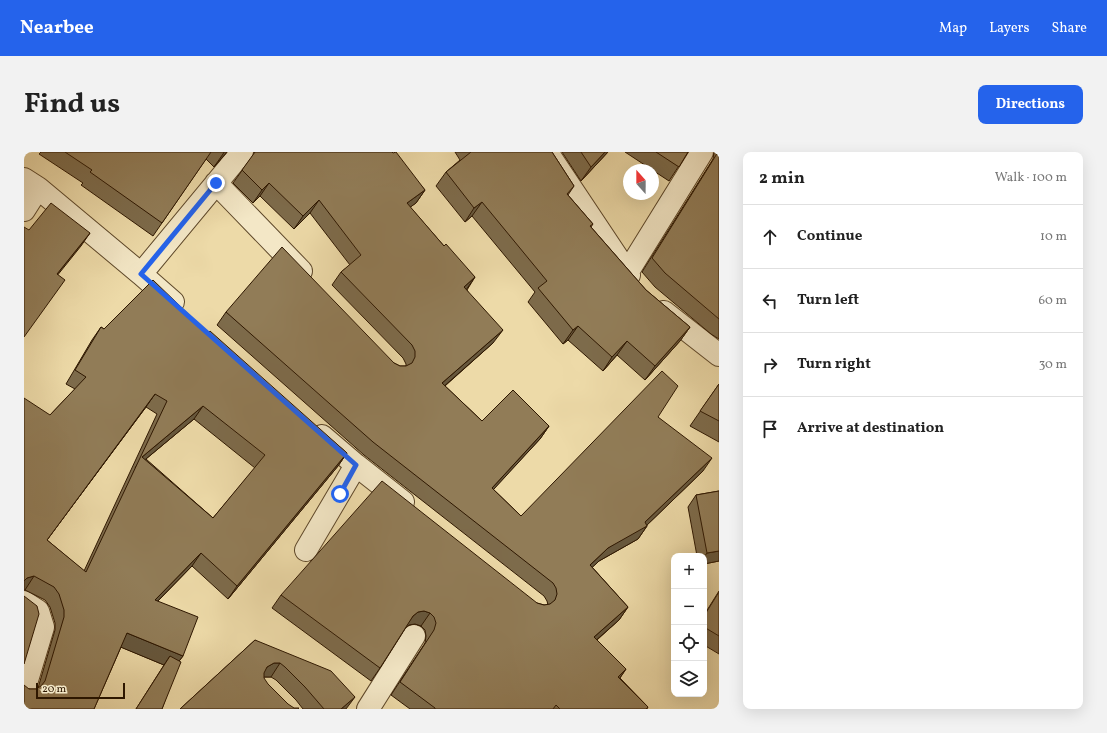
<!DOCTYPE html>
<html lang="en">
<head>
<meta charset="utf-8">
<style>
	:root { --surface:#fff; --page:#f2f2f2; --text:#222; --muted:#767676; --line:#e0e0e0; --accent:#2563eb }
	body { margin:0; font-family:Vollkorn,serif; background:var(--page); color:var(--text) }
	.controls { position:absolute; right:12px; bottom:12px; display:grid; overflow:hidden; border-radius:8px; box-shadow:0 4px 16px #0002 }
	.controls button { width:36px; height:36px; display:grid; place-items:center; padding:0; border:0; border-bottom:1px solid var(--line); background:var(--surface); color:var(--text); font:20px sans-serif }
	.compass { position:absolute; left:599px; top:12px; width:36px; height:36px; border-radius:50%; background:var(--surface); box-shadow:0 4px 16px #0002; rotate:339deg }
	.scale { position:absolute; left:12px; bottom:10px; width:89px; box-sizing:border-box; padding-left:4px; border:2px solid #2e1700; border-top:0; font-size:11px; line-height:14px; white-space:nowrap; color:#2e1700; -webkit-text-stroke:3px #f3e7c6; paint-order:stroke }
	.stop { position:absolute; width:12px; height:12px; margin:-9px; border:3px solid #2563eb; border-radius:50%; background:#fff }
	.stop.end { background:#2563eb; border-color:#fff; box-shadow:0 1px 4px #0008 }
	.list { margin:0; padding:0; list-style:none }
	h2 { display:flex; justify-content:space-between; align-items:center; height:52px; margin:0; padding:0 16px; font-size:17px }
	h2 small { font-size:13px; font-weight:400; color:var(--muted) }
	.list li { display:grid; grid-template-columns:26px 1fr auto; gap:12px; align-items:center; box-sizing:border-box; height:64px; padding:0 16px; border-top:1px solid var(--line) }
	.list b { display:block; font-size:15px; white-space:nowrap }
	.list em { font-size:13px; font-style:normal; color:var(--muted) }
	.icon { flex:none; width:22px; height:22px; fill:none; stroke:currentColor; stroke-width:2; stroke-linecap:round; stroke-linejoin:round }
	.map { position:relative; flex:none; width:695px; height:557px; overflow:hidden; border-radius:8px }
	header { display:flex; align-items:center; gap:24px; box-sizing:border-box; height:56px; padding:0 20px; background:var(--accent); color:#fff }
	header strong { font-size:19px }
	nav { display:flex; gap:22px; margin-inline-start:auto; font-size:14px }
	.intro { display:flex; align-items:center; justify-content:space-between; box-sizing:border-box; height:96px; padding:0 24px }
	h1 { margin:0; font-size:28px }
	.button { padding:10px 18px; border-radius:8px; background:var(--accent); color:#fff; font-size:14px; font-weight:700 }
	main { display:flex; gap:24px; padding:0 24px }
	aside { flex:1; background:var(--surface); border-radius:8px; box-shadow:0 4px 16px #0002 }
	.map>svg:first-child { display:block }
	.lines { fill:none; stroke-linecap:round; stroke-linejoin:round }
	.minor-casing { stroke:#5e482a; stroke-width:24 }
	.minor { stroke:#f3e7c6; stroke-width:22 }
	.wall { fill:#7d6b4b; stroke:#2e1700; fill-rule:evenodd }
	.shaded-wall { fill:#66573d; stroke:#2e1700 }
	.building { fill:#917c57; stroke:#2e1700; fill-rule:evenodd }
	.route { stroke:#2563eb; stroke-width:5 }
</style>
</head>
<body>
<header>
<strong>Nearbee</strong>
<nav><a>Map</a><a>Layers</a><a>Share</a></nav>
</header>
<div class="intro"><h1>Find us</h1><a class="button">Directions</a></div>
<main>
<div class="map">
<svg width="695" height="557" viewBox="0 0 695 557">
	<rect width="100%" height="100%" fill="#eddaa8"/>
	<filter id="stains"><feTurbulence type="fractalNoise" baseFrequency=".005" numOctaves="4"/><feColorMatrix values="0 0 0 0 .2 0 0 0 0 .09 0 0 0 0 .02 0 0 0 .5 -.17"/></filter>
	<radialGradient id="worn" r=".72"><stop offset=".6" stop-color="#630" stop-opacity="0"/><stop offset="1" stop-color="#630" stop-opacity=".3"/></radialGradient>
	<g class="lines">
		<g class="minor-casing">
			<path id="minor" d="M523,0L605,123
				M0,27L14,36L117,122L218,0
				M192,31L277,119
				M0,58L14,36
				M603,121L678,0
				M117,122L149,150
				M640,160L695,203
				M332,313L379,350
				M282,398L332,313L298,284
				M0,450L14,459L19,475L0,538
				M344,557L390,484"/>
		</g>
		<use href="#minor" class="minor"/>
	</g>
	<path class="wall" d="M17,0H203L190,15L182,7L129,84L57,33L59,31L15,2Z
		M230,0H368L401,38L392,51L386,55L420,94L451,125L443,138L469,191L421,234L458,269L525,274L516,287L469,337L497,364L634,265L679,319L623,373V374L614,387L575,409L568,415L604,455L595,468L573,488L602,517L596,526L624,555L623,557H386L367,543L401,491L402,484L401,478L397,474L391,472L385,473L382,475L356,516L347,529L248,456L257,443L513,451L520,453H524L523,449L520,444L340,303L193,173L202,160L370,211L376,214H382V212L379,206L308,133L317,120L326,113L286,61L270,77L236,44L229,51L209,31L230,2Z
		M431,0H528L550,34L544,43L569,72L567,75L622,138L666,175L656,189L621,228L593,203L579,219L544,188L539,192L504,150L511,140L448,64L441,70L412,34L422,20L436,8Z
		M538,0H584L557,29Z
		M601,0H664L645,29Z
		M690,0H695V187L687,182L631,135L618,120L689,7Z
		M77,175L80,177L184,181L323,301L314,314L204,447L168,414L134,449L159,504L155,509L138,557H112L140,513L97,495L70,557L5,537H12L14,536L31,478V471L26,455L21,448L1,438L26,263L51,237L42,232L68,188ZM122,255L133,262L60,419L23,388ZM170,267L231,316L189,366L122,307Z
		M695,232V290L666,274Z
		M695,339V409L680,412V404H673L664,355L672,343Z
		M695,439V502L680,493V463Z
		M231,488L322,557H279L272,548L252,528L247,525H240L156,557Z"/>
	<path class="shaded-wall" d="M200,0H203L190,15L199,2Z
		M581,0H584L557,29L567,15Z
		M245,31L236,44L229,51L238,38Z
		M401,38L392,51L374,64L383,51Z
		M295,48L286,61L270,77L279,64Z
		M458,50L448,64L441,70L450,56Z
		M66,81L57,94L24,135L33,122Z
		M451,125L442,138L440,135Z
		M554,174L544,188L539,192L549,178Z
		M666,175L656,189L621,228L631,214Z
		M479,178L469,191L409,244L418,231Z
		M603,189L593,203L579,219L588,205Z
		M131,242L122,255L13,401L23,388Z
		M179,254L170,267L111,316L118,305Z
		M525,274L516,287L459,349L468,336Z
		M323,301L314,314L204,447L213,434Z
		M688,306L679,319L620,376L623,374L614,387L575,409L557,426L566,413L584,396L621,370Z
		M695,399V409L680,412V405L683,401Z
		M177,401L168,414L122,461L131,448Z
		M10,424L1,438H0V429L3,426Z
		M604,455L595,468L561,498L570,485Z
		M400,459L406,461L397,474L391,472L385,473L380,477L389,464L394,460Z
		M103,481L159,504L149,517L146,504L140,513L94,494Z
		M250,511H256L247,525H240L234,528L243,515Z
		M602,517L593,530L594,525Z
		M331,545L322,557H317Z"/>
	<path class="building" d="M41,0H187L138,71L66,20L68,18Z
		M231,0H368L369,1L372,0L401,38L383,51L420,94L422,92L451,125L440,135L479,178L418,231L458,269L489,238L525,274L468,336L497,364L638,219L654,234L634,265L688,306L621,370L623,374L584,396L566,413L604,455L570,485L602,517L594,525L624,555L622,557H536L532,553L529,557H411V556L376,530L410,478L412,471L410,465L406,461L400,459L394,460L389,464L356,516L257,443L358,329L513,451L520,453L526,452L531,448L533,442L532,436L529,431L349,290L202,160L258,95L370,211L376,214H382L388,211L391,205V199L388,193L317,120L337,103L295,48L279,64L245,31L238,38L218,18Z
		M447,0H528L550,34L543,42L569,72L566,74L622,138L666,175L631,214L603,189L588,205L554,174L549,178L514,136L523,129L458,50L450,56L422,20Z
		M557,0H581L567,15Z
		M632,0H664L655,15Z
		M694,0H695V167L641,121L628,106Z
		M27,51L66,81L33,122L41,128L0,185V75L5,78Z
		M129,128L184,181L186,179L323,301L213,434L177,401L131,448L174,465L159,504L103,481L70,557H0V533L5,537H12L17,534L21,529L40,465V458L35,442L30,435L10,424L3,426L0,429V246L26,263L62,225L51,218L77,175L80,177ZM131,242L143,249L62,420L23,388ZM179,254L241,303L189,366L118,305Z
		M695,232V269L676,259Z
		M695,339V399L683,401L672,343Z
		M695,440V484L680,475V464Z
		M0,444L13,454L15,462L0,512Z
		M231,488L307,519L331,545L317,557H300L281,535L261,515L256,511H250L243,515L240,521V526L244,532L264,552L270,556H275L274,557H156Z
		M146,504L157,510L138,557H112Z"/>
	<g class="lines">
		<path class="route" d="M192,31L117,122L332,313L316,342"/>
	</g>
	<rect width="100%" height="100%" filter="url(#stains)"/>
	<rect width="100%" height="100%" fill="url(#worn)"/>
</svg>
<div class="controls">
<button>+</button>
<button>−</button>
<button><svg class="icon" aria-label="locate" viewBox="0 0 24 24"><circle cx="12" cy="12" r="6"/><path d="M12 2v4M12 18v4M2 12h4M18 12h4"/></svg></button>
<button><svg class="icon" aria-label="layers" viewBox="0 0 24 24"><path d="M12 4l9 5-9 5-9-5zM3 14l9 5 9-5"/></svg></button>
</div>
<svg class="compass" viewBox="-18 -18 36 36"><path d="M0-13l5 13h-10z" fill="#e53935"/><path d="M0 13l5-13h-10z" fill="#767676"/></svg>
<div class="scale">20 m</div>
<div class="stop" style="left:316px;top:342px"></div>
<div class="stop end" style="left:192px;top:31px"></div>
</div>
<aside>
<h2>2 min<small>Walk · 100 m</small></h2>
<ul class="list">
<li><svg class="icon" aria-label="ahead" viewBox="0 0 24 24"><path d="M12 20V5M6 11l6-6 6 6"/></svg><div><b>Continue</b></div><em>10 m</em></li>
<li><svg class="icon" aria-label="left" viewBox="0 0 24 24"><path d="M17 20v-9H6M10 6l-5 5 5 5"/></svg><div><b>Turn left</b></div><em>60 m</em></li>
<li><svg class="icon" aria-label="right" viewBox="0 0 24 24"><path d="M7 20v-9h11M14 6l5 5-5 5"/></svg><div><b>Turn right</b></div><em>30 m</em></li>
<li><svg class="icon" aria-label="arrive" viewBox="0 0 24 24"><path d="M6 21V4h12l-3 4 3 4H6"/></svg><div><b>Arrive at destination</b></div></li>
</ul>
</aside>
</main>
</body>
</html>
